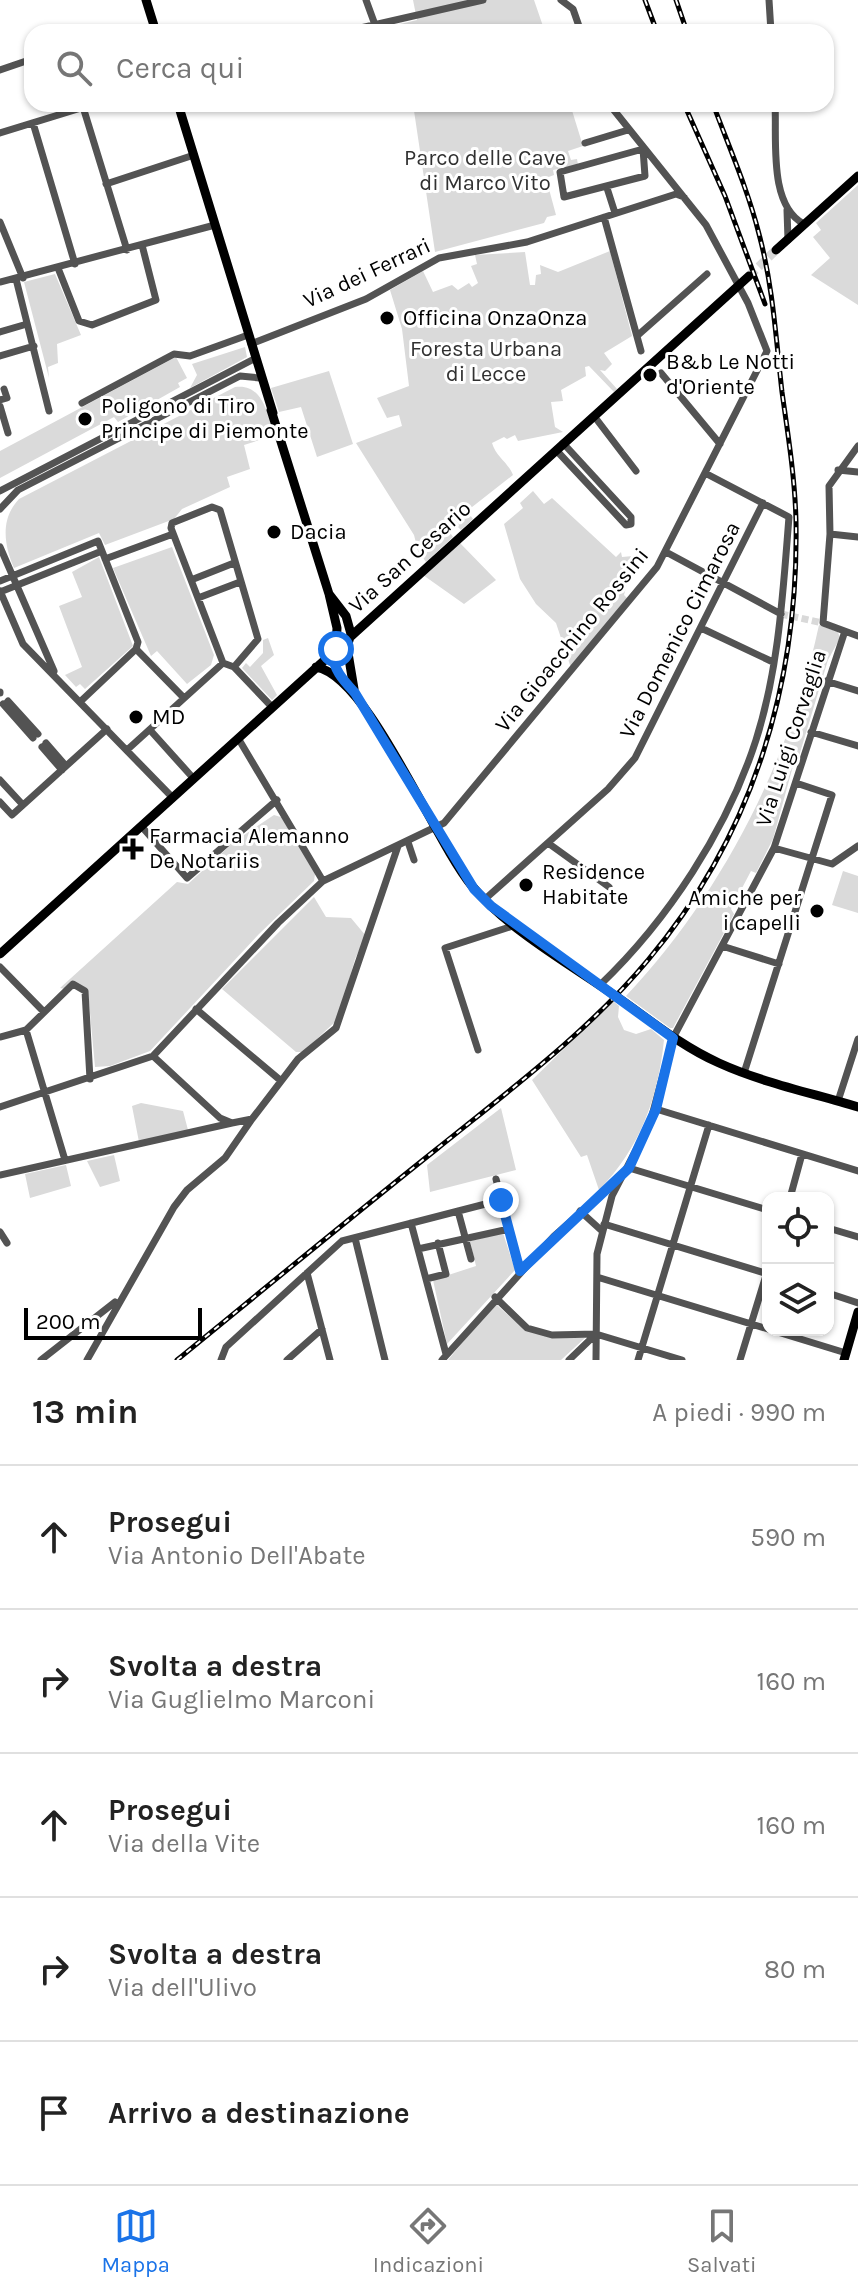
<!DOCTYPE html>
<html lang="it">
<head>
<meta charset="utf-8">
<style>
	:root { --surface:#fff; --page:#f2f2f2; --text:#222; --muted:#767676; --line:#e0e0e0; --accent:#1a73e8 }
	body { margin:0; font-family:Karla,sans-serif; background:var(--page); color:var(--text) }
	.controls { position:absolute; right:24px; bottom:24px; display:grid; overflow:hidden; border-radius:16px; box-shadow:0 2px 6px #0004 }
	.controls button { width:72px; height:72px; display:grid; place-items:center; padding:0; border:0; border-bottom:2px solid var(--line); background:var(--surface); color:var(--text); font:40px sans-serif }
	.scale { position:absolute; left:24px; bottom:20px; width:178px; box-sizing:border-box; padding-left:8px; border:4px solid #000; border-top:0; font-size:22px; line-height:28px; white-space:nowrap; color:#000; -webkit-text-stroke:6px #fff; paint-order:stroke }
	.stop { position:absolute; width:24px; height:24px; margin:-18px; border:6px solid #1a73e8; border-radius:50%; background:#fff }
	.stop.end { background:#1a73e8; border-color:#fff; box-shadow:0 2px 8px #0008 }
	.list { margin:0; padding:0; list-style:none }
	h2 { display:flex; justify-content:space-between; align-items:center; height:104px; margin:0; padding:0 32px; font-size:34px }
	h2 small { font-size:26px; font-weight:400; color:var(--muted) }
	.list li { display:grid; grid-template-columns:52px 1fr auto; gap:24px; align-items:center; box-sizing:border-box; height:144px; padding:0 32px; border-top:2px solid var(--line) }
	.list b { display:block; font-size:30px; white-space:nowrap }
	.list p { margin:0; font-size:26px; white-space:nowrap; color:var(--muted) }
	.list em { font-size:26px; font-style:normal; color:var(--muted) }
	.icon { flex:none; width:44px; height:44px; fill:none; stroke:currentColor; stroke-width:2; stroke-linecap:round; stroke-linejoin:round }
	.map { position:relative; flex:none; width:858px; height:1360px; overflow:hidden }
	.search { position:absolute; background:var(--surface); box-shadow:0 2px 6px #0004; left:24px; right:24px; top:24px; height:88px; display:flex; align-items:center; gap:20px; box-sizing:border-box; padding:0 28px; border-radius:24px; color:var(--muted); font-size:30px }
	.sheet { height:824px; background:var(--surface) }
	nav { display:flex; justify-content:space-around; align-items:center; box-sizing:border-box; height:112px; border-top:2px solid var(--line); background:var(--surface); font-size:22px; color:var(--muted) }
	nav a { display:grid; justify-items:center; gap:4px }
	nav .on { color:var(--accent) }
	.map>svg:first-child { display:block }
	.green { fill:#dadada }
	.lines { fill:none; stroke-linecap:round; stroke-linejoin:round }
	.minor-tunnel { stroke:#d9d9d9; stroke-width:7; stroke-dasharray:7 3.5; stroke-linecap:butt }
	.major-tunnel { stroke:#d9d9d9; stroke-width:9; stroke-dasharray:9 4.5; stroke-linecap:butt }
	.minor { stroke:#535353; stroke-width:7 }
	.major { stroke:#000; stroke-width:9 }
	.rail-casing { stroke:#000; stroke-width:5 }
	.rail { stroke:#fff; stroke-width:2; stroke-dasharray:6; stroke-linecap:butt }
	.route { stroke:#1a73e8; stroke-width:10 }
	.poi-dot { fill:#000; stroke:#fff; stroke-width:3 }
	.labels { text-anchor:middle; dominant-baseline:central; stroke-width:6; stroke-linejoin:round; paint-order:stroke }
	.park-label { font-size:22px; fill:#313131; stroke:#fff }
	.street-label { font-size:22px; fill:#000; stroke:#fff }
	.poi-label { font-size:22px; fill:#000; stroke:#fff; text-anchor:start }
</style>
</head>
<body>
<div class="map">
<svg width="858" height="1360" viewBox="0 0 858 1360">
	<rect width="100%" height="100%" fill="#fff"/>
	<path class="green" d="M413,0H534L545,32H394L392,26L417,20Z
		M413,104H570L583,146L568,151L571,160L577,159L578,165L553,170L554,175L546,178L556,215L547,217L544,223L435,252Z
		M858,185V305L811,275L830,258L813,237L821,230L816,223Z
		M610,251L632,336L604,353L612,364L605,371L600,370L617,389L614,392L589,366L585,367L586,376L561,390L563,401L551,402L555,427L563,432L518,441L515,435L507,439L504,437L492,443C496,457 508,462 513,475L467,511L473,519L461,530L458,527L449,531L453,537L426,562L418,551L414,535L356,443L402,426L399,415L387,418L377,398L409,386L402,329L390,290L423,271L433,292L452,285L458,290L469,283L472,287L478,283L471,266L477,264L475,255L525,252L530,285H535L536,275L541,274L540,265L558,272Z
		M55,274L81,335L57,344L58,363L48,367L49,378L24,282Z
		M245,347L247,357L190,388L197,375L192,364Z
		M176,357L187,378L178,383L180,387L118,422L114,417L0,478V451Z
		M329,371L353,444L317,457L301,407L279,412L271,388Z
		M235,387C263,383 267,414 275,435L244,445L250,469L227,477L230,487L182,509L174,519L105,545L99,533L14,568C4,545 0,519 19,499Z
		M533,491L544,504L552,498L616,557L621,552L622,557L633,556L634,572L628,580L624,595L629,600L571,668L556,623L536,604L520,579L504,524L523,508L520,503Z
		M460,543L496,580L464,604L423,575Z
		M172,547L214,655L211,665L187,684L157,651L151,656L113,568Z
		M99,557L133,646L85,689L80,684L76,687L65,675L82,667L59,606L82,597L72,572Z
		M819,625L838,632L840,638L828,660L799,756L796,755L773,839L756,873L751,871L731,909L734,914L673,1028H670L626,996C721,895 790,761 819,625Z
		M268,638L274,655L261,666L277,695L272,700L242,668L246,663L250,667L263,653V640Z
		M274,815L284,818L315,874L314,881L259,934L150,1051L110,1066L95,1067L88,991L74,982L65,989L60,988L177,882L188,884L235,841Z
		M843,871L858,876V913L832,905Z
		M314,897L326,917L351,918L366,936L355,959L338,1019L303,1052H296L222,989Z
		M613,1001L619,1006L618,1017L624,1030L636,1034L651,1029L664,1040C658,1098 640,1148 599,1190L587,1155L581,1157L532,1080Z
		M141,1103L183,1111L188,1130L139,1142L132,1106Z
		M501,1108L516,1170L430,1192L427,1165Z
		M114,1155L120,1181L100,1187L87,1161Z
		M66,1165L71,1186L30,1198L25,1174Z
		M503,1233L515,1270L447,1344L433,1280L476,1266L470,1241Z
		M495,1303C529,1336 538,1337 585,1338L561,1360H448Z"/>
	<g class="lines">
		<path class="minor-tunnel" d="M781,614L823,623"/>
		<path class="major-tunnel" d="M749,276L776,250"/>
		<path class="minor" d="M366,0L374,22
			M561,0L573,9L581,32
			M769,0L771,32
			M343,32L483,0
			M0,70L32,59
			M775,104C777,139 768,205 804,224
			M83,107L127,250
			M33,123L75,264
			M0,133L94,104
			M585,143L628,130
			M643,149L645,176L564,197L560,172Z
			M106,184L194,155
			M607,188L615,213
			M787,210L788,240
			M604,217L641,351
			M0,222L23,278
			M58,268L79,321L92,325L156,300L142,245
			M16,279L49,411
			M0,282L215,225
			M0,332L27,324
			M637,336L707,274
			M251,344L366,299L439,258L527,242L676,194L684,197
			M0,356L34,346
			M661,373L720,444
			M0,400L7,398L4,389
			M82,403L174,354L190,356L248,335
			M0,406L8,433
			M594,416L636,471
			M858,446L829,486L830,534L823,623L858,636
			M556,450L626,525L631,524V517L563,443
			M838,470L858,472
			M0,491L254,359
			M0,509L18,490L240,376L260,378
			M830,534L858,537
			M0,547L54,671
			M666,552L781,614
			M105,559L173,534
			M191,580L234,563
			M0,581L98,541L138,642L136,649L184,698
			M0,591L23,644L173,798
			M0,592L102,551
			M198,598L240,582
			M701,628L773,662
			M234,667L258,639L220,510L212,507L172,523L171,528L223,663L234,667L272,707
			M826,681L858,691
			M0,692V693
			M8,701L38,734
			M81,701L136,649
			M3,704L33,738
			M150,730L194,779
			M811,732L858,746
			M238,738L323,881
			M46,743L66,766
			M42,747L62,770
			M127,750L223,663
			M0,780L23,805
			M0,802L12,815L107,729
			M142,827L187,878L277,800
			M408,842L414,860
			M548,843L609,887
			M774,848L832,864L858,846
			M484,900L608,789L635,758L763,503
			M722,946L779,964
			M0,967L44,1012
			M600,985C668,920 727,830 756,740C779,668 783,591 789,517L705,473
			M196,1009L280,1080
			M26,1030L65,1160
			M0,1037L26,1030L73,984L85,991L90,1079
			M478,1050L445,948L516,925
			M744,1073L832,795L796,783
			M838,1101L858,1039
			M0,1107L153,1056L278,923L323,881L444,823L657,567L767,351L748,303L706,225L609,104
			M656,1109L858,1171
			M252,1119L298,1059L336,1028L398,846
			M629,1168L768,1210
			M0,1175L232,1123
			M496,1179L520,1271
			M790,1198L802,1154
			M458,1211L471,1259
			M580,1211L602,1231
			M411,1223L446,1354
			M604,1224L768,1274
			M828,1228L858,1237
			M0,1232L7,1243
			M355,1238L385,1360
			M418,1249L509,1229
			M307,1273L330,1360
			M597,1277L768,1329
			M426,1279L446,1274L438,1243
			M828,1293L858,1303
			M495,1297L527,1328L552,1335L596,1334L682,1360
			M771,1330L846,1353
			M41,1360L115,1302
			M87,1360L174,1207L187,1190L225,1158L252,1119L232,1123L220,1118L153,1056
			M221,1360L226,1347L342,1241L501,1200
			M287,1360L322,1329
			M442,1360L554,1236L622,1176
			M569,1360L596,1334
			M596,1360L597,1254L612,1196L650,1123L673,1038L774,848L844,634
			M638,1360L709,1125
			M740,1360L767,1272"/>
		<path class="major" d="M146,0L156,32
			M178,104L273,413
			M776,250L858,176
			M271,410L329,594L337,628L336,649
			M329,594L346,616L351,634
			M350,637L347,647L354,689
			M316,667C369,676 434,841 472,886C510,931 568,963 617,997C650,1020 681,1046 719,1063C763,1083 812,1093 858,1107
			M0,954L749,276
			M844,1360L858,1312"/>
		<g class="rail-casing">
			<path id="rail" d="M645,0L657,32
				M676,0L687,32
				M684,104L725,196L765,304
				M177,1360C264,1289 350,1218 438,1148C511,1089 588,1032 648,960C753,835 799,683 796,521C795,478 788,435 782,392C776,339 773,286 759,234C748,190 729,147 713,104"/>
		</g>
		<use href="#rail" class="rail"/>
	</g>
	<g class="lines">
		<path class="route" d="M336,649L332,652C334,671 343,680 355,693L474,889L491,906L673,1038L656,1109L629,1168L520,1271L501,1200"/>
	</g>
	<g class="poi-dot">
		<circle cx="387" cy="318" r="8"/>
		<circle cx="650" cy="375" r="8"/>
		<circle cx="85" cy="419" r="8"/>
		<circle cx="274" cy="532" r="8"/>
		<circle cx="136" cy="717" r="8"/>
		<path d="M129 837h8v8h8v8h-8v8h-8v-8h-8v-8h8z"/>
		<circle cx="526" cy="885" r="8"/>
		<circle cx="817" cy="911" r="8"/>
	</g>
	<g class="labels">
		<g class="park-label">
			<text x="485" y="158">Parco delle Cave<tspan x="485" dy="25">di Marco Vito</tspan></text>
			<text x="486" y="349">Foresta Urbana<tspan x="486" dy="25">di Lecce</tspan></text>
		</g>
		<g class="street-label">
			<text transform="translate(367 273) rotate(-25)">Via dei Ferrari</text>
			<text transform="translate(410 557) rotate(-42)">Via San Cesario</text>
			<text transform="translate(680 630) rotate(-63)">Via Domenico Cimarosa</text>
			<text transform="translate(572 640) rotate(-51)">Via Gioacchino Rossini</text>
			<text transform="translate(791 738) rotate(-72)">Via Luigi Corvaglia</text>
		</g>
		<g class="poi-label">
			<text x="403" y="318">Officina OnzaOnza</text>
			<text x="666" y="362">B&amp;b Le Notti<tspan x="666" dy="25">d'Oriente</tspan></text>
			<text x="101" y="406">Poligono di Tiro<tspan x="101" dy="25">Principe di Piemonte</tspan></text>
			<text x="290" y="532">Dacia</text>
			<text x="152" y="717">MD</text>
			<text x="149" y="836">Farmacia Alemanno<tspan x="149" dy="25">De Notariis</tspan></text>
			<text x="542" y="872">Residence<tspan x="542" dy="25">Habitate</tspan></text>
			<text x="801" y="898" text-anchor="end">Amiche per<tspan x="801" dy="25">i capelli</tspan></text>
		</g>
	</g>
</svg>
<div class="controls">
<button><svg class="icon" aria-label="locate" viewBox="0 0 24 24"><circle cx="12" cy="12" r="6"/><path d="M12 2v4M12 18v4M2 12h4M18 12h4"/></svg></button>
<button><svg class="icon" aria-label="layers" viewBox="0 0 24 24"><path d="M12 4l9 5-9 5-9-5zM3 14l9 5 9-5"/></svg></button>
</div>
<div class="scale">200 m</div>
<div class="stop" style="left:336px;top:649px"></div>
<div class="stop end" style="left:501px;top:1200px"></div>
<div class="search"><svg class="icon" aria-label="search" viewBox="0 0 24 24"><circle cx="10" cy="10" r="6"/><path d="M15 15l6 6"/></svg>Cerca qui</div>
</div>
<section class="sheet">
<h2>13 min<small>A piedi · 990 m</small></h2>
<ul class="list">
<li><svg class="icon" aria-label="ahead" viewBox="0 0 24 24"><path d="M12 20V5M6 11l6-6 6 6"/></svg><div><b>Prosegui</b><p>Via Antonio Dell'Abate</p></div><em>590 m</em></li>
<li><svg class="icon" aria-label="right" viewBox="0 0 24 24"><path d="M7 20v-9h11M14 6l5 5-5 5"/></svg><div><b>Svolta a destra</b><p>Via Guglielmo Marconi</p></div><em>160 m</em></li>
<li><svg class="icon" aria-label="ahead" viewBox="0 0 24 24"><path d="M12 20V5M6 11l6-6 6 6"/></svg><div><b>Prosegui</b><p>Via della Vite</p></div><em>160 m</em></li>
<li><svg class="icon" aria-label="right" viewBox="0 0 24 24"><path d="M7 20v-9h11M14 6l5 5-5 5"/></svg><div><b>Svolta a destra</b><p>Via dell'Ulivo</p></div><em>80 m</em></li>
<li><svg class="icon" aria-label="arrive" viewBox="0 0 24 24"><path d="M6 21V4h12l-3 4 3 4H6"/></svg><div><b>Arrivo a destinazione</b></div></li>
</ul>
</section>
<nav>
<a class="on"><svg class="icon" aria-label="map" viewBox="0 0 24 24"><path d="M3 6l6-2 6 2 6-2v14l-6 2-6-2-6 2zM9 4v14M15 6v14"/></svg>Mappa</a>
<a><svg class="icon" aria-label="directions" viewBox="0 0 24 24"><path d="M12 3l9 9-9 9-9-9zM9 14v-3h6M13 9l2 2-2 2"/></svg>Indicazioni</a>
<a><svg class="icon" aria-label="saved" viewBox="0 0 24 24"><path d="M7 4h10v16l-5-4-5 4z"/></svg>Salvati</a>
</nav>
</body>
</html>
